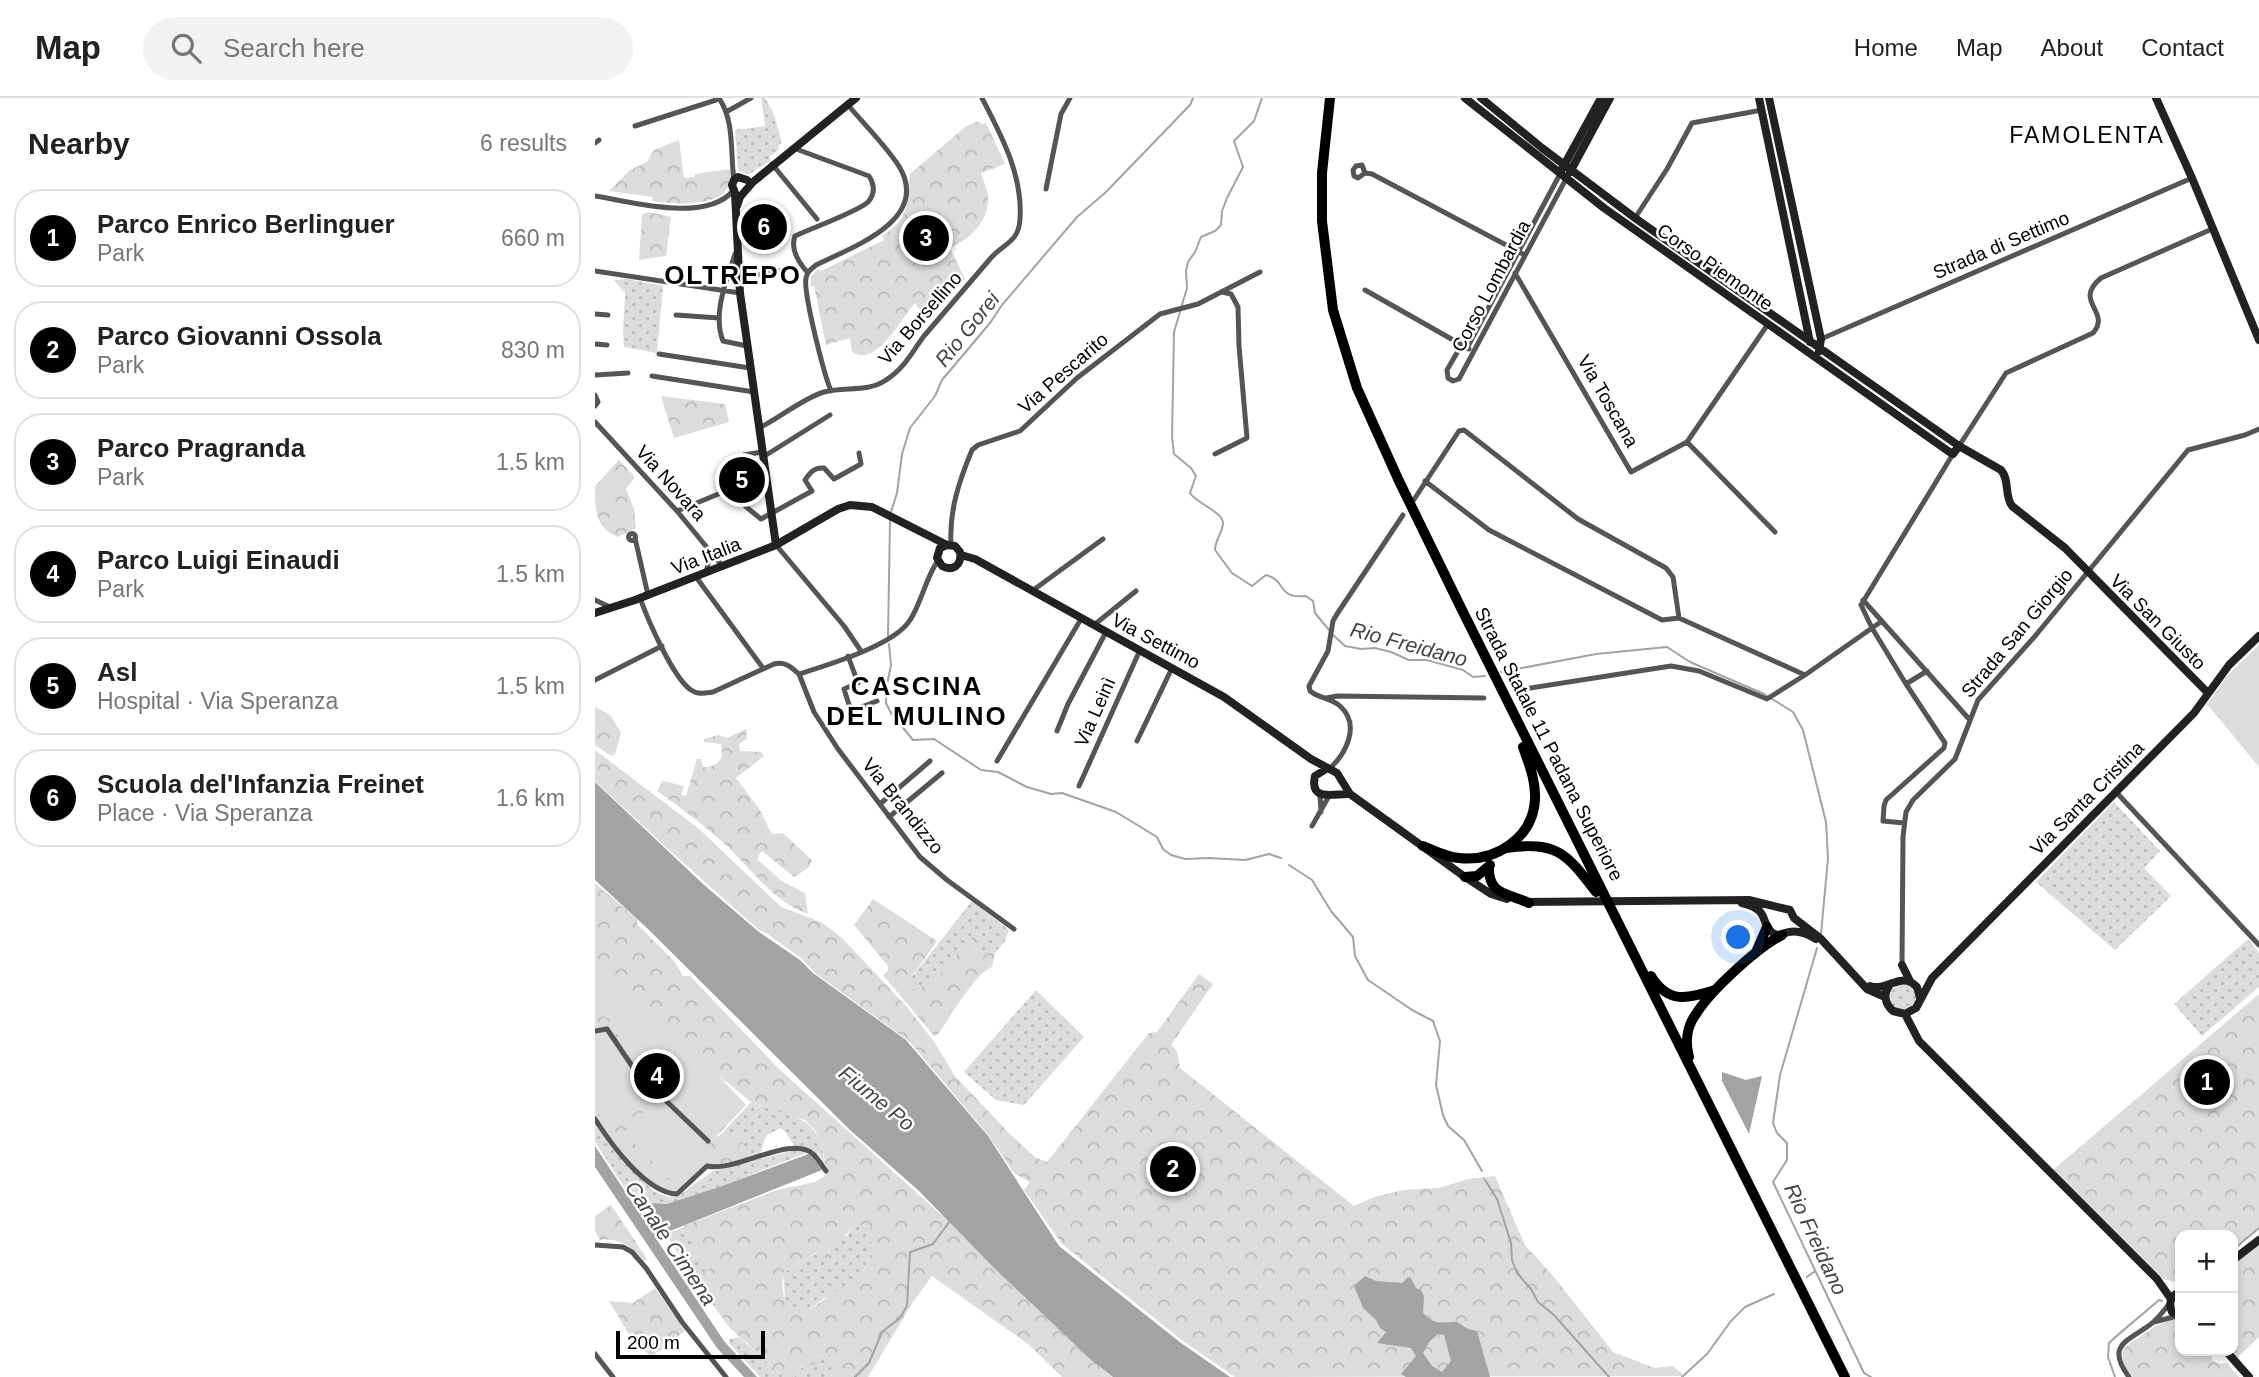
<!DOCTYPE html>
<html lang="en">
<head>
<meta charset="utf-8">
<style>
	:root { --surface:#fff; --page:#f2f2f2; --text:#222; --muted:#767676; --line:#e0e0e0; --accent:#000 }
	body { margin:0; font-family:Arial,sans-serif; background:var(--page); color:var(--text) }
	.controls { position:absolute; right:21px; bottom:21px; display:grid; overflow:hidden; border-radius:14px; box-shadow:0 4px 10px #0003 }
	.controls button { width:63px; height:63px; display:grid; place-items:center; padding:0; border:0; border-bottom:2px solid var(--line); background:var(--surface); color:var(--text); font:35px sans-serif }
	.scale { position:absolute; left:21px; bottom:18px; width:149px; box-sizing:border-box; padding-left:7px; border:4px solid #000; border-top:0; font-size:19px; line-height:24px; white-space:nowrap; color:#000; -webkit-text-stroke:5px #fff; paint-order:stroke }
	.you { position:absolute; left:1144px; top:840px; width:24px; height:24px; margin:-18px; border:5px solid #fff; border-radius:50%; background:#1a73e8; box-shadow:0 0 0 10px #1a73e833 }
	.badge { display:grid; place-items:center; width:46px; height:46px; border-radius:50%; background:var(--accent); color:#fff; font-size:23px; font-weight:700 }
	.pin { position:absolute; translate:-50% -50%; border:4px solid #fff; box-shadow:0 2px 7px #0006 }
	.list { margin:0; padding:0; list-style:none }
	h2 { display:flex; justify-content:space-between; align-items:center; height:91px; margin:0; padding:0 28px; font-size:30px }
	h2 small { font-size:23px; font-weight:400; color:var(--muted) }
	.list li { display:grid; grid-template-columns:46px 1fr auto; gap:21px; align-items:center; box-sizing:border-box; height:98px; margin:0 14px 14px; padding:0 14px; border:2px solid var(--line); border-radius:28px }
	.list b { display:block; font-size:26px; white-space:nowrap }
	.list p { margin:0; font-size:23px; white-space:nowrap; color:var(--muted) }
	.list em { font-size:23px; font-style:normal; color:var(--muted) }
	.icon { flex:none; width:38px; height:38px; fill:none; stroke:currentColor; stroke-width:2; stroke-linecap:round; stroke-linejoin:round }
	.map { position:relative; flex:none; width:1664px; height:1279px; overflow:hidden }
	header { display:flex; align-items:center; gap:42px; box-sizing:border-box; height:98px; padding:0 35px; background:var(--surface); border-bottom:2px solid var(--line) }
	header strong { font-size:33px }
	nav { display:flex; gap:38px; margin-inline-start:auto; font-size:24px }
	.search { width:490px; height:63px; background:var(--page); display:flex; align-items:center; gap:18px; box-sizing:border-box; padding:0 24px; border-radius:38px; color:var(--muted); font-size:26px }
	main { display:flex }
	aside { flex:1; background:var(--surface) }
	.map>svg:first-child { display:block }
	.grass { fill:url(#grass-dots) }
	.forest { fill:url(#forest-crowns); fill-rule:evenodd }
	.pitch { fill:#dcdcdc }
	.water { fill:#a3a3a3; fill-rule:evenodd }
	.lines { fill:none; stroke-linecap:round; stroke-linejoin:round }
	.stream { stroke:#a3a3a3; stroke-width:2 }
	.street { stroke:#555; stroke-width:5 }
	.secondary { stroke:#222; stroke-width:8 }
	.highway { stroke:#000; stroke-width:10 }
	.labels { text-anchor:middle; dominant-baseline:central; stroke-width:5; stroke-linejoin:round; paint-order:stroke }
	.street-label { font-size:19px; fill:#000; stroke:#fff }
	.water-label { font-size:21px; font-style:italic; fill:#444; stroke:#fff }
	.quarter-label { font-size:23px; letter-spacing:2px; fill:#000; stroke:#fff }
	.district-label { font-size:26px; font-weight:bold; letter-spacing:2px; fill:#000; stroke:#fff }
</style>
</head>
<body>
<header>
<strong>Map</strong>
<div class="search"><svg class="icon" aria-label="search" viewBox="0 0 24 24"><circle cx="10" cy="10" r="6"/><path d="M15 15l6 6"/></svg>Search here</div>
<nav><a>Home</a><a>Map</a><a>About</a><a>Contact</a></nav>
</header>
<main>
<aside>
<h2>Nearby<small>6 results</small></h2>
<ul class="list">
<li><span class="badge">1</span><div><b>Parco Enrico Berlinguer</b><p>Park</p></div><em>660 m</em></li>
<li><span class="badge">2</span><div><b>Parco Giovanni Ossola</b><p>Park</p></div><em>830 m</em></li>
<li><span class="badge">3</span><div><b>Parco Pragranda</b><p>Park</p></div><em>1.5 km</em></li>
<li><span class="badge">4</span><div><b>Parco Luigi Einaudi</b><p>Park</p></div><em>1.5 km</em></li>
<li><span class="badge">5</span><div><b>Asl</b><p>Hospital · Via Speranza</p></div><em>1.5 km</em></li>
<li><span class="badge">6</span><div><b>Scuola del'Infanzia Freinet</b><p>Place · Via Speranza</p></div><em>1.6 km</em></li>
</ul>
</aside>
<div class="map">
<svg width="1664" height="1279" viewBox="0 0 1664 1279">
	<defs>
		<pattern id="grass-dots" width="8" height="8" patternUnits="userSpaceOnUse" patternTransform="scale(1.75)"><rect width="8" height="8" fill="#dcdcdc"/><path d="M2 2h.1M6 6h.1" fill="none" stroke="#bbb" stroke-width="1.8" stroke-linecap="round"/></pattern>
		<pattern id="forest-crowns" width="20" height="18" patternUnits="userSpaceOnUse" patternTransform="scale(1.75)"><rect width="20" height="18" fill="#dcdcdc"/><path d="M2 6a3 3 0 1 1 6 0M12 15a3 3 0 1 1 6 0" fill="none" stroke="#bbb"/></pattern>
	</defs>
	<rect width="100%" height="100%" fill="#fff"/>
	<path class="grass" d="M166,0H170L178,14L187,44L183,48L184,51L175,59V63L153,77L143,72L140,32L170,28Z
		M16,179L19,182L32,181L68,188L62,255L29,249L28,234L30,195Z
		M1519,704L1565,753L1549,770L1576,798L1520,852L1441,784Z
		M377,803L414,832L410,843L400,855L379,852L381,845L388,836L340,882H333L322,895L312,885Z
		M1653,841L1664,855V889L1607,938L1579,906Z
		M1295 899a13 13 0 1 1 26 0a13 13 0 1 1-26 0Z
		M441,892L489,939L429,1007L401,1002L369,974Z
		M156,1004C196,1019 225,1015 230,1067L225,1057L222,1055L218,1059L214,1054L127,1088L73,1106L39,1104L0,1044V1026L35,1070L59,1093L73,1099L83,1098L118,1073L204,1051C194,1046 196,1036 185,1030L171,1038L165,1056L150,1061L137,1041L126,1036Z
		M266,1127L277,1129L279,1151L262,1186L254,1193L229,1200L211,1214L199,1210L190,1201L188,1175L224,1153L234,1156L233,1146L252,1138L258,1128Z
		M89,1129L101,1153L116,1169L99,1181L71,1136Z
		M144,1239L189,1279H165L134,1245V1241Z
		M233,1256L240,1261L236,1279H199C208,1266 218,1259 233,1256Z"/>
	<path class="forest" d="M383,23L387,26L391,25L410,66L386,75C388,82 392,90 393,97C395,122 376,141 355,150L370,181L367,184L357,176L331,205L333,210L328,216L320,205C306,220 282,270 257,254L255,240L231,247L219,188H215L216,178L223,171L226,173L289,142L287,138C318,118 310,106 315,76L370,29Z
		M84,42L89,80L99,79L100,76L135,71C143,111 83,107 57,103L58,99L14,93L35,72L52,64L59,52Z
		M54,114L76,119L71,158L44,162L47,116Z
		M66,298L130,306L134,324L79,340Z
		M24,362L40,379L31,391L39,411L41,430L23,439C0,430 0,412 0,388Z
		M0,609L15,617L26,635L20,656L16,658L0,647Z
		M151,631L152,641L144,646L145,653L166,654L169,658L141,680L165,712L175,733L178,736L188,735L217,762L213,770L199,779L167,753L163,758V762L188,784L210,795L213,816C178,803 160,775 134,750C112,729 87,711 62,693L68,683L89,688L86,697L91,698L102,661H106L108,669C118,669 121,667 127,659L126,646L109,644V641L123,637L132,640Z
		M0,652L103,730L186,809L226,824L246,839L312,909L340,945L359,977L413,1034L441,1060L452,1064L554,935L562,934L604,876L618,886L576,947L582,953L585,970L759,1108L779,1099L808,1092L844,1090L873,1081L900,1078L930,1147L959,1179L1018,1254L1060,1270L1078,1268L1090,1278L640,1279L588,1243L467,1146L429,1092L435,1084L419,1075L393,1037L315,944L220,875L206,860L171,835L164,832L74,752L0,683Z
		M0,785L42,821V826L80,864L88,878H95L184,971L352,1122L398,1169L496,1262L517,1279H467L433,1246L337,1178L318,1204L273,1279H236L240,1261L233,1256L224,1258L220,1266L207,1268L199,1279H189L135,1230L99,1181L116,1169L101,1153L88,1128L182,1092L220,1084L231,1077L229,1056L220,1032L210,1022L156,1004L123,977L151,1007L119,1041L126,1036L138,1041L146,1035L150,1041L147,1046L143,1047L150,1061L122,1069L112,1066L82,1094C48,1091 19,1044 0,1017ZM266,1127L277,1129L273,1138L279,1151L262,1186L254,1193L244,1191L211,1214C188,1206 186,1198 188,1175L223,1153L227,1158L234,1161L233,1146L236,1145L243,1148L258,1128Z
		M278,801L342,843L313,884L322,895L333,882H340L383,833L388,836L386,842L381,845L379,852L400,855L397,869C380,875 355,920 343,936L339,938L288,877L293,873V868L259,827Z
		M1664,896V1130L1638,1151V1137H1585V1185L1568,1181L1458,1072Z
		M16,1107L52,1161L49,1163C37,1149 25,1139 5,1142L0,1133V1118Z
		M1664,1145V1239L1642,1260L1635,1253H1638V1165Z
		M60,1190L90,1233L56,1259L37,1241L14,1203L38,1205Z
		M1576,1221L1585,1223V1253H1617V1262L1624,1266L1632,1265L1644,1279H1538C1530,1269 1523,1262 1530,1249L1559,1229Z"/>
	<path class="pitch" d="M12,377L28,392L11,410L0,400V390Z
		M1664,547V669L1612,606L1632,578Z
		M0,869L37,908L18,922L0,916Z
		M42,908L95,955L61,988L16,928Z
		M9,935L56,1003L15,1033L0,1010V941Z
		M99,958L150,1007L115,1043L64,994Z
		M64,998L121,1056L85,1091L29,1035Z"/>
	<path class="water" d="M0,684L108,786L164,834L205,862L218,875L311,942L393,1038L464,1148L586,1245L635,1279H518L496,1262L398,1169L324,1093L255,1032L52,830L0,782Z
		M1127,974L1151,982L1167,978L1154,1036L1127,983Z
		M0,1048L37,1104L72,1106L127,1088L216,1055L227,1072L60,1139L129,1243L162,1279H149L122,1250L0,1069Z
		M770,1178L781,1183L807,1185L813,1179L816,1180L821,1190L826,1192L829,1199L828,1215C839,1228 847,1224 862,1224L873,1231L882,1233L895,1279H811L806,1276L821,1258L816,1250L782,1245L791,1234L785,1230L781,1222L768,1210L759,1188ZM843,1236L849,1237L856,1263L847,1274L837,1268L828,1255L835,1243Z"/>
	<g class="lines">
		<path class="stream" d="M667,0L659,23L639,43L648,69L632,100L627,113L626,127L620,133L606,139L600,154L593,164L591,173L592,190L579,234L577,339L579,356L596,370L601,378L595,395C601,405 628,414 628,425C628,434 620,442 620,452L637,475L657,488L671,477C693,483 681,501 711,498L718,503L720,515L734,532
			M296,414L302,395L307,356L315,330L340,298L347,282L395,225L407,207L482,119L511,94L595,7L598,0
			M737,536L750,548L766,551L780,550L796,554L814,562H832L868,572L878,579L890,578
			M293,538L295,423
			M294,546L296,567L291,592V605L296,615L318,642L339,641L386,672L403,674L432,689L456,696L467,695L521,714L562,739L568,751L576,757L590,761L614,760L650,762L674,756L686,760
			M906,574L1001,556L1072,549L1095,564L1169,596L1198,614L1208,632L1231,724L1233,760L1226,836
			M694,767L717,782L736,813L758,839L760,858L773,882L817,912L838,923L845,943L841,987L848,1017L853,1028L869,1042L887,1073
			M1222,850L1185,977L1178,1025L1182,1035L1192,1045V1062L1178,1084L1269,1275L1276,1279
			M890,1082L902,1101L916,1145L917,1162L922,1175L936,1191L943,1204L959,1217L1014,1279
			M1638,1152L1664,1130
			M1212,1179L1220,1173
			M260,1279L274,1265L287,1234L305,1220L312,1208L315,1154L338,1146L355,1123
			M1087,1279L1112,1256L1136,1223L1150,1209L1179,1196
			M1520,1279L1513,1259L1514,1245C1530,1230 1547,1217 1564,1202L1567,1203"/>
		<path class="street" d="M124,0C140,24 135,55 139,82
			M131,14L156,0
			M40,28L124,1
			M0,45L4,42
			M201,51L274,78C279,86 281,95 273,104C264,113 215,131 200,138C195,151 204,165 213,175
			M177,66L222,121
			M770,75L763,80L759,78L758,72L761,68L767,67L770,75L777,76L930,157
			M965,76L872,250L863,253L852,272L853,280L858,283L864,281L971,81
			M451,91L466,16L475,0
			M0,98C37,104 110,125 138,93
			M1040,120L1072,71L1097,25L1167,12
			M140,156C132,182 117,215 128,243L152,248
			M0,173L145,195
			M920,175L1036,374L1092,344L1173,226
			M144,180L190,172
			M770,192L874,251
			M0,216L13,217
			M81,217L124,220
			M1226,241L1597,80
			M0,246L12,247
			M64,256L155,270
			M0,277L33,275
			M57,278L159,294
			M236,293C229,276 208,195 211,180C212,174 216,171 221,167C255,150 335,123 305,70C294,51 267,24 253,7
			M0,297L3,304L0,308
			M0,324L82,413L128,469
			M164,330C183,321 210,299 229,294C250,288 272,295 291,282C309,271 317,254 329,238C351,212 373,187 395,161C407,146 424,145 425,121C428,77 406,37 387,0
			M1092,344L1180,434
			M1364,348L1411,275L1498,235C1517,213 1477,204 1506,180L1617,131
			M167,354L149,357C143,365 141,369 139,378C136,402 150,407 166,421L217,393L210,382C215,375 219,369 229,370L239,381L266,366L264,355
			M620,356L652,340L644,248L643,209L636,196L627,194
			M168,359L235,317
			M830,383L894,432L1067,522L1084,520L1210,577L1287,523
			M818,403L864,333L869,332L983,421L1071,470L1078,479L1084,520
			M82,413L138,390
			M33.5 439a3.5 3.5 0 1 1 7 0a3.5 3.5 0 1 1-7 0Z
			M40,440L53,497
			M181,447L249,528L266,553
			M356,447C354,413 364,383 377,352L383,347L425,333L482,280L565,216L603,206L665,174
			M111,474L116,454
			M101,479L168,570
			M437,493L508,441
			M45,500C53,522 78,580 96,592C103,597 110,595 118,594L179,566C190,563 196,569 204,576C233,567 300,547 315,522C326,506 333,474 343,463
			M0,502L15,509
			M1268,502L1374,621
			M499,527L541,493
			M253,558L263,585L249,591L256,613L282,603
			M1332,573L1311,586L1277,530L1266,507L1358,356
			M204,576L219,614L243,651L325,759L352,782L419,831
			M0,582L67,548
			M923,592L1076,568L1104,573L1172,601L1210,577
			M731,600L742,598L889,600
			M462,633L473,606L511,534
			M542,643L577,570
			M402,663L486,521
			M734,671C751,656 766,627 745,608C736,600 723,600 715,593L714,588L733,553L738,523L742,516L808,417
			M484,688L545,552
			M1521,694L1664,847
			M725,696L726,714
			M285,706L335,663
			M294,719L347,675
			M1309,725L1288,723L1289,708L1291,702L1349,650L1350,645L1311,586
			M717,728L734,698
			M1307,867L1308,739L1311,714L1318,702L1360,661L1383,602L1441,537L1593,352L1650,337L1664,331
			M0,933L12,931L58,999L63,996L67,999L113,1043
			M0,1021C16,1046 51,1095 82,1096L112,1068C140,1075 196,1036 218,1056C223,1060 227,1068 231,1073
			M0,1147L28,1149L37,1154L51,1170L87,1224L131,1279
			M1559,1224L1582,1218
			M0,1256L18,1279
			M1534,1279C1510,1247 1533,1243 1556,1226C1564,1220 1569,1212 1575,1205"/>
		<path class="secondary" d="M870,0L1009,110L1353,353L1358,356L1364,348
			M886,0L947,50L1040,120L1364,348L1406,372C1415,382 1409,397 1417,408L1470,450L1613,595
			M1164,0L1215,244
			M1174,0L1226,241L1224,253
			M1561,0L1597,80L1664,242
			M967,71L1006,0
			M975,74L1015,0
			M152,82L143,79L139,82L137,87L140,95L145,195L181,447
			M142,108L145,99L158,84L261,0
			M366,457L380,461L629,599L716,661L742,675L755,696L870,779L896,796L912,801
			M0,515L40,502L181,447L243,411L255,407L277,409L352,447L360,448L365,454C367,466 359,474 347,468L342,460L345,450L352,447
			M731,671L720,678C714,705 740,695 755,696
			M929,804L1154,802L1195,812L1199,820L1226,841L1272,891L1290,899
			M1147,805C1177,812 1164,826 1178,835C1184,839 1187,835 1194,834C1204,832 1213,836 1221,841
			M1307,867L1315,883
			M1275,888C1293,894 1306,872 1322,889L1325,900
			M1294,888C1288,897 1290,906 1298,913L1310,916L1321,910L1337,880L1599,615L1634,567L1664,538
			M1310,916L1324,943L1562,1181L1576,1201
			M1638,1162L1664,1142
			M1585,1194C1576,1197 1573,1205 1577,1214L1585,1218
			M1631,1253L1654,1279"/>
		<path class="highway" d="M735,0L727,75V123L738,212L762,290L804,383L867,512L1250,1279
			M828,748C840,753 852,759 864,760C901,764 938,740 940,701C941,683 934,666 928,649
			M911,750C962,743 971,755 1001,794
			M894,769C893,798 914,795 934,805
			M870,779L882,778L895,767
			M1162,852L1172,829
			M1056,878C1073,906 1093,901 1120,892
			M1094,959C1090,944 1092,928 1101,916C1116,892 1162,850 1187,837"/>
	</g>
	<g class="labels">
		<g class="street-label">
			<text transform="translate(1406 147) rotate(-23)">Strada di Settimo</text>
			<text transform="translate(1120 169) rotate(35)">Corso Piemonte</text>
			<text transform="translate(896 188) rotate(-62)">Corso Lombardia</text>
			<text transform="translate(325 220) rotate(-49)">Via Borsellino</text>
			<text transform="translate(468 275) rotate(-41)">Via Pescarito</text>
			<text transform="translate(1013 303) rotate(60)">Via Toscana</text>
			<text transform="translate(76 385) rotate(48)">Via Novara</text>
			<text transform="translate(111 458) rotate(-21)">Via Italia</text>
			<text transform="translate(1563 524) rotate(45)">Via San Giusto</text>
			<text transform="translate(1422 535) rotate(-50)">Strada San Giorgio</text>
			<text transform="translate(561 543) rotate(28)">Via Settimo</text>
			<text transform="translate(500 614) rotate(-66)">Via Leinì</text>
			<text transform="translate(954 646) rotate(63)">Strada Statale 11 Padana Superiore</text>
			<text transform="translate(1492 700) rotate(-45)">Via Santa Cristina</text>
			<text transform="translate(308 708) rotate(51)">Via Brandizzo</text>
		</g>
		<g class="water-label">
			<text transform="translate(372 231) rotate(-51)">Rio Gorei</text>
			<text transform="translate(814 546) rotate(15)">Rio Freidano</text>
			<text transform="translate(282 1000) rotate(39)">Fiume Po</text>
			<text transform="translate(1221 1141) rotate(65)">Rio Freidano</text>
			<text transform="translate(76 1145) rotate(56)">Canale Cimena</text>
		</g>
		<g class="quarter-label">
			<text x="1492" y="37">FAMOLENTA</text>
		</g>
		<g class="district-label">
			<text x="138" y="177">OLTREPO</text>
			<text x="322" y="588">CASCINA<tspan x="322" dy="30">DEL MULINO</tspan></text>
		</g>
	</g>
</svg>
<div class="controls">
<button>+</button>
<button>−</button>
</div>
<div class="scale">200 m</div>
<div class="you"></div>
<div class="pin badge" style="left:1612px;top:984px">1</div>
<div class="pin badge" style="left:578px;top:1071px">2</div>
<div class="pin badge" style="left:331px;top:140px">3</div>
<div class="pin badge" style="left:62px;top:978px">4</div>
<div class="pin badge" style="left:147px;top:382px">5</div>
<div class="pin badge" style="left:169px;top:129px">6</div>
</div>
</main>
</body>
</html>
